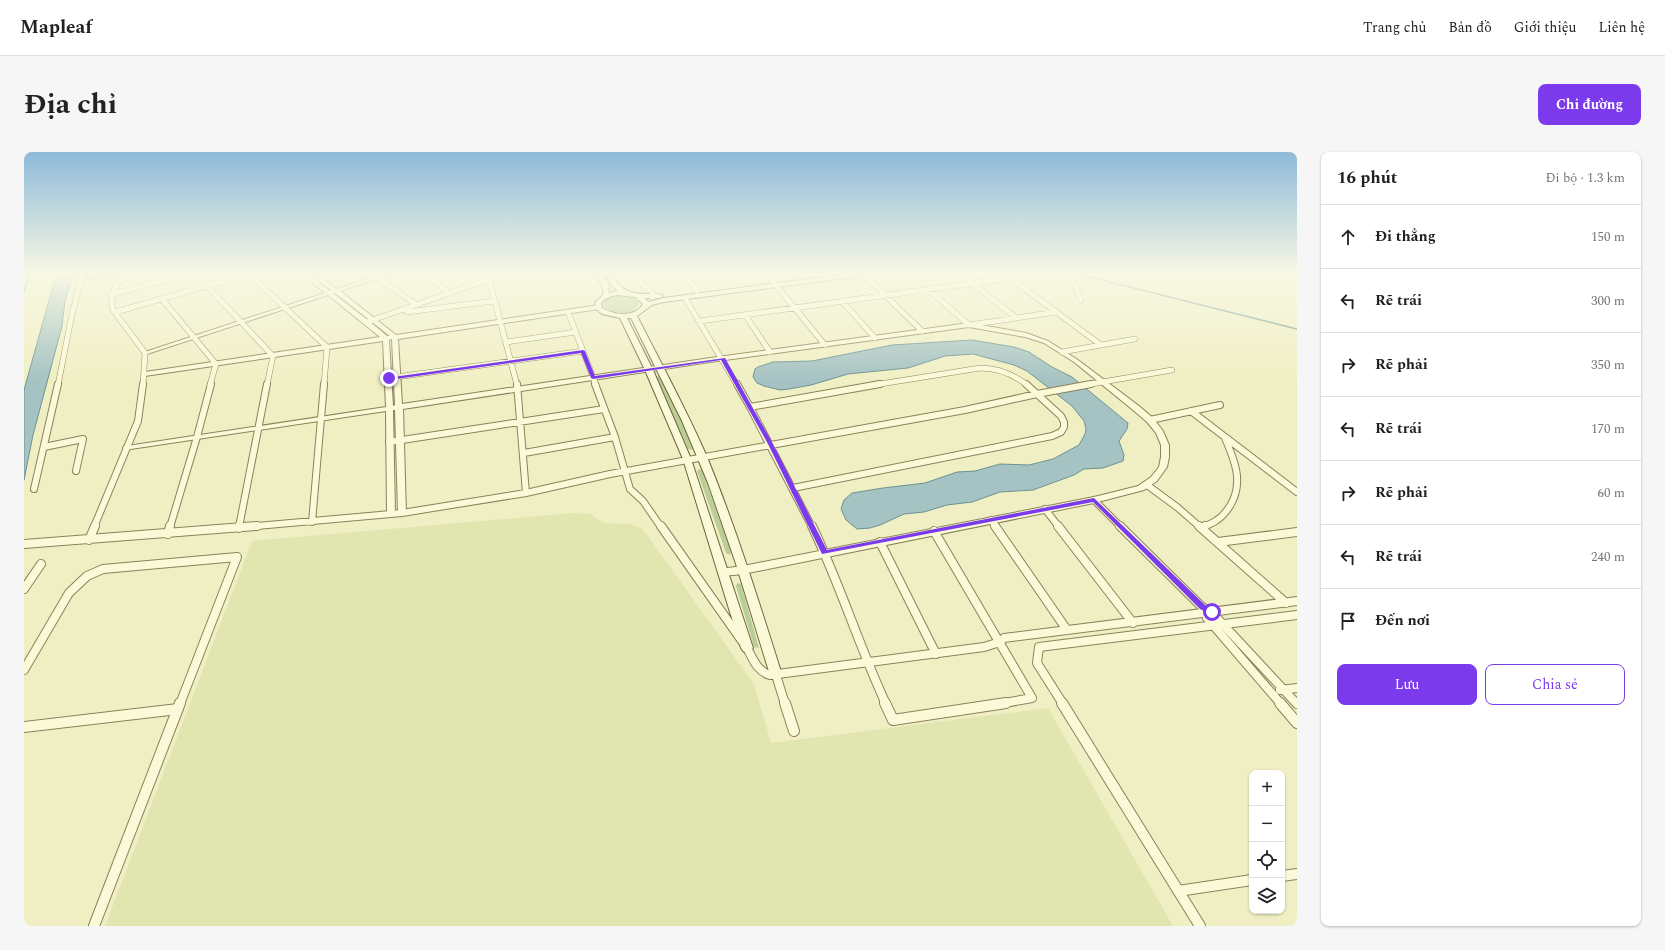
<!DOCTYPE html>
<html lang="vi">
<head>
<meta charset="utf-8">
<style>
	:root { --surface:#fff; --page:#f6f6f6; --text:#222; --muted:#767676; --line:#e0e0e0; --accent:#7c3aed }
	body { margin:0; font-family:Spectral,serif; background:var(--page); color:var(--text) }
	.controls { position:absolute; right:12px; bottom:12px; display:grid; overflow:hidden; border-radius:8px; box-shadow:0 1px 3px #0004 }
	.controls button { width:36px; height:36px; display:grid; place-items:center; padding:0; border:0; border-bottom:1px solid var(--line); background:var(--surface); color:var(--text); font:20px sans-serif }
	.stop { position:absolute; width:12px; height:12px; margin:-9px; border:3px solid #7c3aed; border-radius:50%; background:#fff }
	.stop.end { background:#7c3aed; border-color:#fff; box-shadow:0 1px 4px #0008 }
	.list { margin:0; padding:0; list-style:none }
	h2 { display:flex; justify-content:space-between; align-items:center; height:52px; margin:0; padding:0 16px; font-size:17px }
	h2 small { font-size:13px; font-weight:400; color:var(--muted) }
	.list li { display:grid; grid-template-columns:26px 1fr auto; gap:12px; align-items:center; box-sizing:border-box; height:64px; padding:0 16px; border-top:1px solid var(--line) }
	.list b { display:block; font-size:15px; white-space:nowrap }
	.list em { font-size:13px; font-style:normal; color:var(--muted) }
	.actions { display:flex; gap:8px; padding:12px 16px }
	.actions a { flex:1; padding:9px 0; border:1px solid var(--accent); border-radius:8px; text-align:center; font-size:14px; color:var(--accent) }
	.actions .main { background:var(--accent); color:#fff }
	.icon { flex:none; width:22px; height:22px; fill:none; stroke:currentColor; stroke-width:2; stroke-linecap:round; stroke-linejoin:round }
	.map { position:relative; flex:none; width:1273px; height:774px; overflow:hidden; border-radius:8px }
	header { display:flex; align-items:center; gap:24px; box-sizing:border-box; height:56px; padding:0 20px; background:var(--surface); border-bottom:1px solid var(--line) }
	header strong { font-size:19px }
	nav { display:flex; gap:22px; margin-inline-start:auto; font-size:14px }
	.intro { display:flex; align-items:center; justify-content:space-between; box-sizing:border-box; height:96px; padding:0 24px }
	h1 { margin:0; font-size:28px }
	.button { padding:10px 18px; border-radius:8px; background:var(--accent); color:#fff; font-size:14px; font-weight:700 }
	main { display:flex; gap:24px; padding:0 24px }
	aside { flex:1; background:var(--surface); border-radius:8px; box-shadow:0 1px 3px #0004 }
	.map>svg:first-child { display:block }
	.farmland { fill:#e1e6b1 }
	.green { fill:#bacf98 }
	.cemetery { fill:#b2c497 }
	.water { fill:#a6c3c3; stroke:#6c9292 }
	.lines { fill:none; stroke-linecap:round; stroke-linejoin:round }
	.stream { stroke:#6c9292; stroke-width:1.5 }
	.minor-far3-casing { stroke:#8c825a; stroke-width:6 }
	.minor-far2-casing { stroke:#8c825a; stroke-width:8 }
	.minor-far1-casing { stroke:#8c825a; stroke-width:10 }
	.minor-casing { stroke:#8c825a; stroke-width:12 }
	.tertiary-casing { stroke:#8c825a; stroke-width:2 }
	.secondary-casing { stroke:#6e633d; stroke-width:2 }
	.minor-far3 { stroke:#faf9d8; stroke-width:5 }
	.minor-far2 { stroke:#faf9d8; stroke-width:6 }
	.minor-far1 { stroke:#faf9d8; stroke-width:8 }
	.minor { stroke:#faf9d8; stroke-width:10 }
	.tertiary { fill:#faf9d8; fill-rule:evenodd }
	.secondary { fill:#faf9d8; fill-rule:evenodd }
	.route { fill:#7c3aed }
</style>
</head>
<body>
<header>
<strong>Mapleaf</strong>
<nav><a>Trang chủ</a><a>Bản đồ</a><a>Giới thiệu</a><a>Liên hệ</a></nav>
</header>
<div class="intro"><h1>Địa chỉ</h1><a class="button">Chỉ đường</a></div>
<main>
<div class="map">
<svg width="1273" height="774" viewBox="0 0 1273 774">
	<rect width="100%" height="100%" fill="#f0efc4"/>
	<path class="farmland" d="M549,361L567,362L579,371L605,372L618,376L730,532L747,591L1024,556L1149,774H81L228,389Z"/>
	<path class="green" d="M597,143L607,145L613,149L615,151C611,164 588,163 580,154L579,152L583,147Z
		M634,224L638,225L669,295V298L664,297L632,225Z
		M675,317L678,318L707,400L706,403L702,401L673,319Z
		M713,431L717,432L735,496L730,495L712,434Z"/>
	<path class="cemetery" d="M61,120H94L93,124L58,130Z"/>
	<path class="water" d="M33,120H50L41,149L38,174L9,283L0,328V238Z
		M948,188L990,195L1005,200L1028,215L1048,225L1104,271L1103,277L1095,289L1100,303L1099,309L1079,316L1060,317L1050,323L1009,338L976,340L948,350L923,353L900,360L880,362L856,373L846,376L833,377L822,368L817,357L820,348L828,341L859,336L901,331L933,320L951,319L976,312L1005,313L1029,307L1055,293L1061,282L1062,277L1060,269L1048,254L1003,219L990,213L949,202L921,204L884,216L824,222L787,233L765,237L756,238L740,234L733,231L729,225L731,217L734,215L749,210L788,209L868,193Z"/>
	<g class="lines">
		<path class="stream" d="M1050,121L1273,177
			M0,139L6,120"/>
		<g class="minor-far3-casing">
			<path id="minor-far3" d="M98,120C94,136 84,140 89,158L121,201L119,233
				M345,120L393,153
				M397,120L426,141
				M454,120L465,127L493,233
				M609,120L620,134L628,140L629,145
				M660,120L673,139
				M741,120L801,193
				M837,120L898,179
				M934,120L991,165
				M1046,120L1057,148
				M661,121L672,120
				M1016,121L986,126L1077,193
				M225,122L303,195L300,233
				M97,125L115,120
				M183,134L249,204L243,233
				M904,137L945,173L1032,160
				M86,143L169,120
				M661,146L713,233
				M138,147L192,212L186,233
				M818,149L851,186
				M92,160L230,120
				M383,160L470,149
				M544,160L572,233
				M721,163L746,200
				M676,169L986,126
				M343,170L465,127L520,120
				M482,190L552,180
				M1038,200L1111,187
				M365,226L559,199
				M34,233L48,162L59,120
				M850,233L956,216C974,216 989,222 1003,233
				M1061,233L1148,218"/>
		</g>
		<g class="minor-far2-casing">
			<path id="minor-far2" d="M493,232L502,341
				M571,232L591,285L606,337L619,349L637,375
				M713,232L726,255L788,375
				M726,255L856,232
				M1167,259L1273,340
				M1126,268L1196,253
				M365,290L580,257
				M20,295L59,287L52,319
				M500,301L591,285
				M1123,333L1153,355L1176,375
				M769,336L1028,284L1037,280L1040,275V270L1037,264L1002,232
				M10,337L34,232
				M1070,348L1097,375
				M1021,357L1035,375
				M967,368L972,375
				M288,370L300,232
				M70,375L114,269L119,232
				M146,375L173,285L187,232
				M215,375L243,232
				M222,375L378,361L502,341L586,322L941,258L1013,242L1067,232
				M1179,375C1184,373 1189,371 1193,368C1198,365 1202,360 1206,354C1220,331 1211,309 1201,286"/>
		</g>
		<g class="minor-far1-casing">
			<path id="minor-far1" d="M637,374L723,496C729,507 733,519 746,523L960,495L976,490L980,486L1273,449
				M788,374C816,432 835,494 862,552
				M971,374L1043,478
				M1034,374L1109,471
				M1096,374L1178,455L1188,460
				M1175,374L1262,451
				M215,376V374
				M1177,376L1181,374
				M910,379L1008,546L975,552
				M144,382L146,374
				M65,388L71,374
				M856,390L912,502
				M1194,390L1273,380
				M0,392L233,374
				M0,437L17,412
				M1192,465L1273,552
				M1183,466L1257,552
				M0,518L45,441L63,424L79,417L213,405L156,552
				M752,523L761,552
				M1256,538L1273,536
				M1039,552L1013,511L1015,495L1273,463"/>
		</g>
		<g class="minor-casing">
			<path id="minor" d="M761,551L770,579
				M861,551L869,568L982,551
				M1038,551L1176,774
				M1256,551L1273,571
				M0,575L154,557
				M1258,724L1273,722
				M1154,739L1228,728
				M70,774L156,551"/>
		</g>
		<g class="tertiary-casing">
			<path id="tertiary" d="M275,120H282L306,139L307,138L291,126V124H295L313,137L364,120H373L316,139L372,183L575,153L578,155L575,157L374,187L378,252L686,206L945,171L1002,181L1024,189L1054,208L1115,254L1129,266L1139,279L1145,293V305L1143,315L1133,329L1120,338L1070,351L719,422L699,424L696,423L694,420L696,417L719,414L1070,345L1114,334L1127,325L1135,315L1137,305V293L1132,281L1123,270L1109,258L1050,210L1020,191L1001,185L945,175L686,210L379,257L382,361L378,364L374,361L371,258H369L371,362L367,365L363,362L362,259L100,298L99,296L100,294H103L362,255L359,189L121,224L118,222L121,220L356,185L304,143L123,202L121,203L118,201L301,141ZM311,141L366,184H363L345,169L310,142ZM368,187L371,253L369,254L365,188Z"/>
		</g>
		<g class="secondary-casing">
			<path id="secondary" d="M570,120H576L584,132L585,141L594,139L589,135L580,120H586C598,140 605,142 627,142C632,142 636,141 639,144L636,146H621L624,150L640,146L838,120H855L852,122L640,150L628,153L613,164C637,211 662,257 683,305C712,376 735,450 758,523L756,527L752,528L748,527L746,523L712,412L684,331L658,269L607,166H603L629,218L667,307L729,496L727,499L723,501L719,499L717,496L659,307L621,218L596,166L578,162L572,157L571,151C573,148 576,146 578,144C583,137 573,126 570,120ZM593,143L611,145L619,152C611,166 590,163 578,156L577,151C582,146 587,144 593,143Z"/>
		</g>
		<use href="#minor-far3" class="minor-far3"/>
		<use href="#minor-far2" class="minor-far2"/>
		<use href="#minor-far1" class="minor-far1"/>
		<use href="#minor" class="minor"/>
		<use href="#tertiary" class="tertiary"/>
		<use href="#secondary" class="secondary"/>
	</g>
	<linearGradient id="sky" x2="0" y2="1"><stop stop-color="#8dbad9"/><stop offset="0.53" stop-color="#f8f8e4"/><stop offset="1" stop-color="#f8f8e4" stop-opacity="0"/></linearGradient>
	<rect width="1273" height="228" fill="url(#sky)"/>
	<path class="route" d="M559,198L561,199L571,224L701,206L749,292L803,398L1070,346L1181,453L1192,460L1188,463L1176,457L1069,350L798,402L744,292L697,208L569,227L567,226L557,201L365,228L362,226Z"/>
</svg>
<div class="controls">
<button>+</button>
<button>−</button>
<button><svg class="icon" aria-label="locate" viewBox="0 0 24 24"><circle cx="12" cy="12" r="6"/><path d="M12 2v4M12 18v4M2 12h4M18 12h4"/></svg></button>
<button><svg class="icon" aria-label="layers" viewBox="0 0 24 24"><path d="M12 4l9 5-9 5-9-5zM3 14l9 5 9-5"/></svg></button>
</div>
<div class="stop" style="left:1188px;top:460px"></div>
<div class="stop end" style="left:365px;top:226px"></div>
</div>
<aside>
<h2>16 phút<small>Đi bộ · 1.3 km</small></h2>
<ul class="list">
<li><svg class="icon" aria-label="ahead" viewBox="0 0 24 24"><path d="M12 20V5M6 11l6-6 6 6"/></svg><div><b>Đi thẳng</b></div><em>150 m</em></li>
<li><svg class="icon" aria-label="left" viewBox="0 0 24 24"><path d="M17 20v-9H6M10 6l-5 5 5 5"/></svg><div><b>Rẽ trái</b></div><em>300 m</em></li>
<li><svg class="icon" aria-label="right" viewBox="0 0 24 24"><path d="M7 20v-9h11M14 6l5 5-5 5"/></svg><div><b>Rẽ phải</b></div><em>350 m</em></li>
<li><svg class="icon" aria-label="left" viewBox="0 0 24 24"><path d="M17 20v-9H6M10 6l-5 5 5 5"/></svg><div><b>Rẽ trái</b></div><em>170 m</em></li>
<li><svg class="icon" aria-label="right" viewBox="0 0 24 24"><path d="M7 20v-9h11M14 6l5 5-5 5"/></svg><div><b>Rẽ phải</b></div><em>60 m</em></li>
<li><svg class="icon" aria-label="left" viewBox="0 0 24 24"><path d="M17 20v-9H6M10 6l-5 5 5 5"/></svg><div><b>Rẽ trái</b></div><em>240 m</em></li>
<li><svg class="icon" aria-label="arrive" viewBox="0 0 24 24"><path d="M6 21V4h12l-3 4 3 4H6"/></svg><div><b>Đến nơi</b></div></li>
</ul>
<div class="actions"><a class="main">Lưu</a><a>Chia sẻ</a></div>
</aside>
</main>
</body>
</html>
